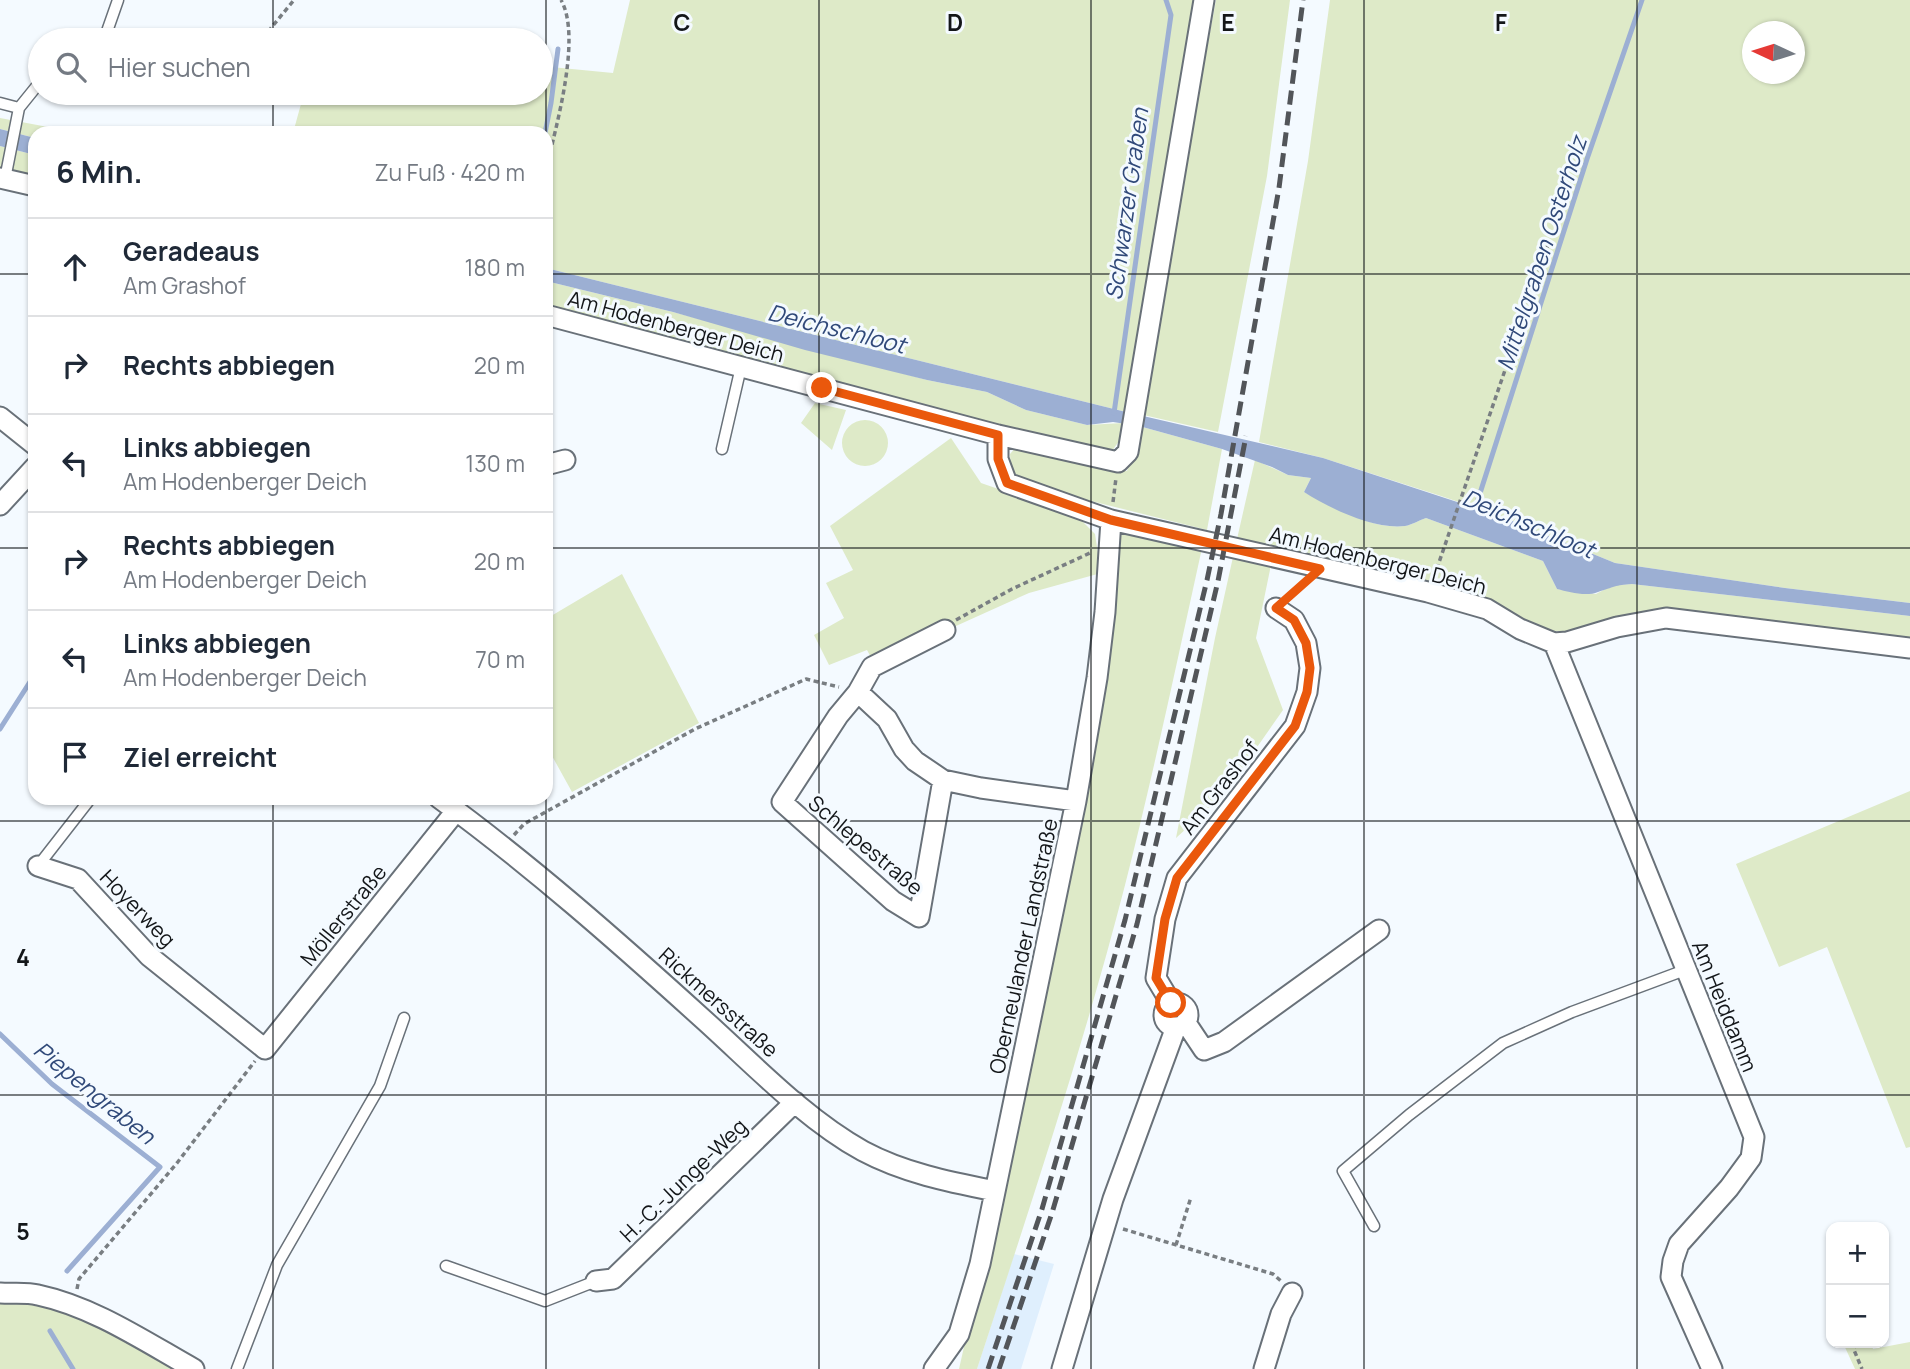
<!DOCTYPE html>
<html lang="de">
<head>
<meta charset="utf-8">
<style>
	:root { --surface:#fff; --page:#f2f2f3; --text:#1f2937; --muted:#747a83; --line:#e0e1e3 }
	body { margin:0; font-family:Manrope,sans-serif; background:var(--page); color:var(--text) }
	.controls { position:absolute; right:21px; bottom:21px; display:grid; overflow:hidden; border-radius:14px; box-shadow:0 2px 5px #0004 }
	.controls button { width:63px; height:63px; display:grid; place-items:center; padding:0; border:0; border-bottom:2px solid var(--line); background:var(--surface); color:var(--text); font:35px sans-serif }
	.compass { position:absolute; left:1742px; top:21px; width:63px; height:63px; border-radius:50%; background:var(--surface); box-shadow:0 2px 5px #0004; rotate:274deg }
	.stop { position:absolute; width:21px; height:21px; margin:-16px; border:5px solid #ea580c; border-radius:50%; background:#fff }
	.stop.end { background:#ea580c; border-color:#fff; box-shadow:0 2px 7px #0008 }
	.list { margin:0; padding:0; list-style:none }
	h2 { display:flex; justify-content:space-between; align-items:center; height:91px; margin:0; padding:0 28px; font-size:30px }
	h2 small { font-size:23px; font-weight:400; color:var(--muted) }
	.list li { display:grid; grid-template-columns:46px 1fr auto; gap:21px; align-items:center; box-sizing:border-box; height:98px; padding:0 28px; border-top:2px solid var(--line) }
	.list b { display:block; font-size:26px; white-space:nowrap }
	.list p { margin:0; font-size:23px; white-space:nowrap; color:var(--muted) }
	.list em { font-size:23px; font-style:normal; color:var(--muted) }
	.icon { flex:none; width:38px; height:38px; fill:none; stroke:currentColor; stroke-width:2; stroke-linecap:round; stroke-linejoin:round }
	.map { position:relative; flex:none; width:1910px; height:1369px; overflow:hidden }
	.search { position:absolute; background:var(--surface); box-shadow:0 2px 5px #0004; left:28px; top:28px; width:525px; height:77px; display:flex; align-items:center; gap:18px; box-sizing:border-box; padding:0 24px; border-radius:38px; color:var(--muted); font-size:26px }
	.panel { position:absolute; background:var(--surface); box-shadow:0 2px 5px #0004; left:28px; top:126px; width:525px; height:679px; border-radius:21px }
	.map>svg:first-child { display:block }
	.built { fill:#dfeffd }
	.green { fill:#deeac8; fill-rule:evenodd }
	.water { fill:#9cafd3 }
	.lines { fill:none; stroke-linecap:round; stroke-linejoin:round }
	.stream { stroke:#9cafd3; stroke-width:5 }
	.service-casing { stroke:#697179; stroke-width:13 }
	.minor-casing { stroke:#697179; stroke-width:23 }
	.path { stroke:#797e82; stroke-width:3.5; stroke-dasharray:5 3.5; stroke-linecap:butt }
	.service { stroke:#fff; stroke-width:10 }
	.minor { stroke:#fff; stroke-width:19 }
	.rail { stroke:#525559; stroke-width:5; stroke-dasharray:14 7; stroke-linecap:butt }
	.route { stroke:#ea580c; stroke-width:9 }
	.grid { fill:none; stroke:#131619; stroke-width:2; stroke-opacity:0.55 }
	.labels { text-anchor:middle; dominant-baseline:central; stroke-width:6; stroke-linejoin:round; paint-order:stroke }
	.street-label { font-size:21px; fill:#131619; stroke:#f4faff }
	.water-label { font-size:23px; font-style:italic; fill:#304979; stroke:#f4faff }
	.grid-label { font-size:23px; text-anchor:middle; font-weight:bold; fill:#131619; stroke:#f4faff; stroke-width:6; stroke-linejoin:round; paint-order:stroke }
</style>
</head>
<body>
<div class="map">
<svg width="1910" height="1369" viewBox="0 0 1910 1369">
	<rect width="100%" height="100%" fill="#f4faff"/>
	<path class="built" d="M1014,1254L1054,1264L1021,1369H977Z"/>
	<path class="green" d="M630,0H1194L1126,412L546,268V133H293L304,93H541V66L613,73Z
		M1216,0H1290L1267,176L1218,432L1139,414Z
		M1330,0H1910V603L1785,588L1615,563L1503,517L1441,496L1323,458L1259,442L1308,161ZM1752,32H1794V74H1752Z
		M0,118L80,133H35V138L0,129Z
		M0,146L35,155V175L0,168Z
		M546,281L673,312L927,380L987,392L1026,410L1087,425L1123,423L1120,432L1124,434L1112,451L1103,454C917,404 732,353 546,306Z
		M815,403L846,410L832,450L801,423Z
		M842 443a23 23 0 1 1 46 0a23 23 0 1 1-46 0Z
		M1139,426L1222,449L1207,530L1027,485L1011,473L1010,454L1016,447L1053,453L1127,471Z
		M951,438L981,483L1077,516L1095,534L1101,573L1029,593L874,663L867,650L829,665L814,635L844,618L826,583L853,570L830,526Z
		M1255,460L1288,475L1311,478L1304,492C1334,506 1370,530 1405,526C1412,525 1419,520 1426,518L1543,561L1557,589L1596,594L1613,585L1632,584L1910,616V642L1669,610L1573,631H1547L1524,621L1493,600L1237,539Z
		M1126,529L1202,548C1177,662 1153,776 1124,889C1082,1051 1029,1210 977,1369H959L999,1192L1116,538Z
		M1233,557L1271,565L1256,638L1283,710L1225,793L1176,838L1215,638Z
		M622,574L699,723L572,792L546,745V619Z
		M1910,791V1147L1906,1148L1827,947L1779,967L1736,864Z
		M0,1303L52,1305L104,1329L176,1369H0Z
		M1910,1342V1369H1855L1843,1343H1871L1873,1349Z"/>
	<path class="water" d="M0,129L35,138V155L0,146Z
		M546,268L1126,412L1323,458L1503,517L1615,563L1785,588L1910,603V616L1632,584C1615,585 1614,587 1598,592C1586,597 1569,592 1557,589L1543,561L1426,518C1419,520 1412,525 1405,526C1374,530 1329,508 1304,492L1311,478L1288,475L1272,467L1222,449L1139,426L1113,422L1087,425L1026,410L987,392L927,380L805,350L673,312L546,281Z"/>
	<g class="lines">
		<path class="stream" d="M545,133L551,103L558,49
			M1114,413L1171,15L1166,0
			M1474,512L1587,159L1642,0
			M0,729L35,674
			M0,1034L52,1084L160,1167L67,1271
			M50,1331L73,1369"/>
		<g class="service-casing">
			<path id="service" d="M104,40L118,0
				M0,103L19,108
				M5,179L19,108L40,82
				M722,449L741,367
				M38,866L91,798
				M1374,1226L1343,1171L1409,1115L1503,1043L1572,1012L1685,970
				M446,1266L545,1301L596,1281
				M237,1369L277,1265L380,1086L404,1018"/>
		</g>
		<g class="minor-casing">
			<path id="minor" d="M0,178L35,186
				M546,315L998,435L1118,462L1128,452L1204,0
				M0,417L35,445
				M998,435V459L1007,483L1111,520L1428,592L1487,609L1520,629L1554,643L1567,642L1617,627L1666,618L1910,648
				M546,465L565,460
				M0,505L35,467
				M1554,643L1754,1137L1751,1158L1729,1188L1679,1244L1673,1261L1671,1277L1712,1369
				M858,692L887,719L904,749L915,761L943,780L981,788L1076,801
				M943,780L919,917L893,901L782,802L838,716L858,692L872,667L945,630
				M439,798C532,866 618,942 703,1019C753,1064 805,1119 863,1151C904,1173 950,1182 995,1191
				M38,866L78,879L149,956L265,1049L456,811
				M1164 1015a12 12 0 1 1 24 0a12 12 0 1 1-24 0Z
				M1171,1003L1156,978L1165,919L1177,878L1295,726L1307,692L1310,668L1306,643L1294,620L1276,608
				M1186,1023L1204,1050L1224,1042L1379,930
				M596,1281L613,1279L795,1102
				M0,1293C12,1294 26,1292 38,1295C94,1307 144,1341 194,1369
				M934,1369L959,1334L980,1264L1076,801L1097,678L1105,612L1111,520
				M1062,1369L1113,1199L1176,1027
				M1264,1369L1281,1314L1292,1293"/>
		</g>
		<path class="path" d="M266,40L271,28L294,0
			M546,169C556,127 582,37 561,0
			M1113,502L1116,478
			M1434,577L1549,242
			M1291,596L1306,582
			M956,620L1012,589L1090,553
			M514,835L524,824L695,729L806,679L839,687
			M1123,1229L1273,1274L1281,1281
			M1176,1245L1191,1197
			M77,1289L79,1279L177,1163L255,1061
			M1855,1343L1854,1350L1862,1369"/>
		<use href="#service" class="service"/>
		<use href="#minor" class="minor"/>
		<path class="rail" d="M988,1369L1042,1209L1125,920L1207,580L1221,514L1279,188L1303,0
			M999,1369L1052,1213L1137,924L1218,581L1246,436"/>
	</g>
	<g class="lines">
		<path class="route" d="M822,388L998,435V459L1007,483L1111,520L1320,569L1276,608L1294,620L1306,643L1310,668L1307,692L1295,726L1177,878L1165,919L1156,978L1171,1003"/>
	</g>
	<path class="grid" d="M273,0V40M546,0V133M819,0V1369M1091,0V1369M1364,0V1369M1637,0V1369M273,93V133M0,274H35M546,274H1910M0,548H35M546,548H1910M273,798V1369M546,798V1369M0,821H1910M0,1095H1910"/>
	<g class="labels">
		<g class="street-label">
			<text transform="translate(676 326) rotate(15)">Am Hodenberger Deich</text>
			<text transform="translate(1378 560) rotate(14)">Am Hodenberger Deich</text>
			<text transform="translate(1219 787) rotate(-52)">Am Grashof</text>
			<text transform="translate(866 845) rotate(40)">Schlepestraße</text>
			<text transform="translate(138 908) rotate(46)">Hoyerweg</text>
			<text transform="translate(343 915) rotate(-51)">Möllerstraße</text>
			<text transform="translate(1023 946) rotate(-78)">Oberneulander Landstraße</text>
			<text transform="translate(719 1002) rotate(42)">Rickmersstraße</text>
			<text transform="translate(1725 1006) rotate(68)">Am Heiddamm</text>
			<text transform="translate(683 1180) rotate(-44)">H.-C.-Junge-Weg</text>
		</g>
		<g class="water-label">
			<text transform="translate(1126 204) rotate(-82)">Schwarzer Graben</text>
			<text transform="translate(1541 253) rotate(-72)">Mittelgraben Osterholz</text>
			<text transform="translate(837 328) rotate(14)">Deichschloot</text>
			<text transform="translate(1529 523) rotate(23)">Deichschloot</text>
			<text transform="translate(95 1092) rotate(39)">Piepengraben</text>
		</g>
	</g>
	<g class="grid-label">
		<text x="682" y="31">C</text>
		<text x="955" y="31">D</text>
		<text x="1228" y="31">E</text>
		<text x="1501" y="31">F</text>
		<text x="23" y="966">4</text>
		<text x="23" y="1240">5</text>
	</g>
</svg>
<div class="controls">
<button>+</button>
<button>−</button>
</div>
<svg class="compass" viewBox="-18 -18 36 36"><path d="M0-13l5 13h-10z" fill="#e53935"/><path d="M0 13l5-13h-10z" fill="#747a83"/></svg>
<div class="stop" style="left:1171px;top:1003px"></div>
<div class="stop end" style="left:822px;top:388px"></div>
<div class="search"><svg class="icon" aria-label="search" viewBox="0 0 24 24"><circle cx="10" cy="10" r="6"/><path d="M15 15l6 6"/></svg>Hier suchen</div>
<section class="panel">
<h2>6 Min.<small>Zu Fuß · 420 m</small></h2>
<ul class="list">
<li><svg class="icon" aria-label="ahead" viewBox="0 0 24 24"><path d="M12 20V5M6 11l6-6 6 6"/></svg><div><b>Geradeaus</b><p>Am Grashof</p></div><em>180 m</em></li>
<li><svg class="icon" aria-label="right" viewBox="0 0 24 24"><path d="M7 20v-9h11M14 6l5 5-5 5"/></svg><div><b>Rechts abbiegen</b></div><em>20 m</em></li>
<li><svg class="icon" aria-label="left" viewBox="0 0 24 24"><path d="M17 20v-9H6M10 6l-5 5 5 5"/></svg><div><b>Links abbiegen</b><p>Am Hodenberger Deich</p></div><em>130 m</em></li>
<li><svg class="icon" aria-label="right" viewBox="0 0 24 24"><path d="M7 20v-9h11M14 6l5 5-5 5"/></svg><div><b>Rechts abbiegen</b><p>Am Hodenberger Deich</p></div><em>20 m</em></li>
<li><svg class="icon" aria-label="left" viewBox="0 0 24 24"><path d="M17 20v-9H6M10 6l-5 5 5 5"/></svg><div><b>Links abbiegen</b><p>Am Hodenberger Deich</p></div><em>70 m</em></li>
<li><svg class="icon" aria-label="arrive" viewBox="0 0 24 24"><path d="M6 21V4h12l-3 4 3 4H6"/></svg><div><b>Ziel erreicht</b></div></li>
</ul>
</section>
</div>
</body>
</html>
